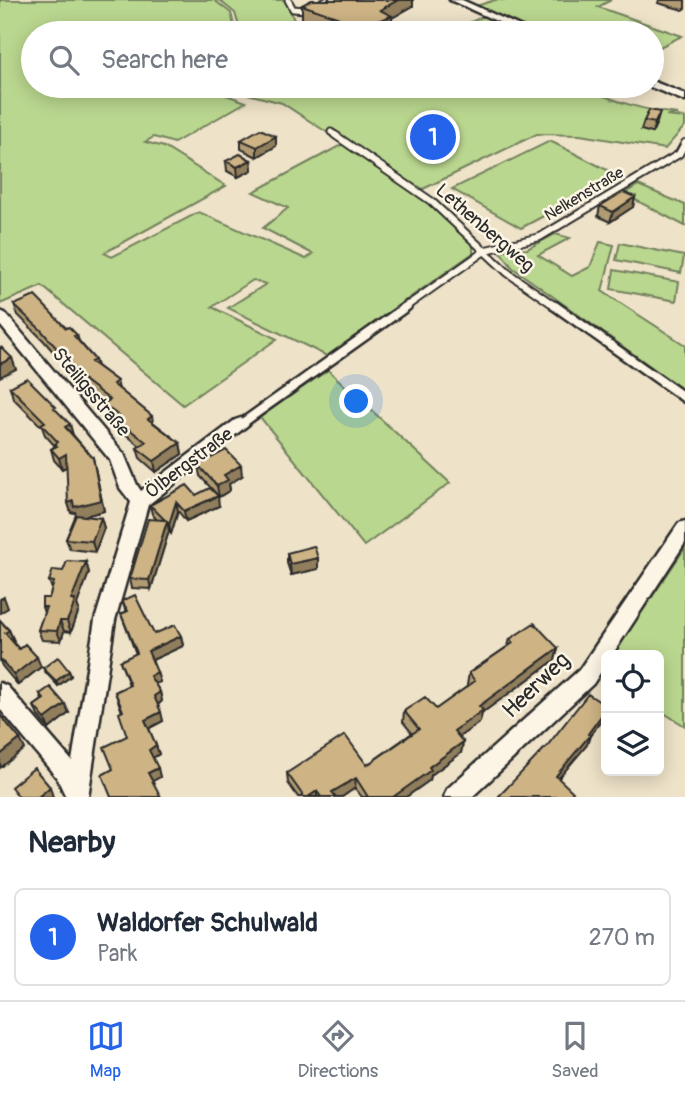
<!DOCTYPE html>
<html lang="en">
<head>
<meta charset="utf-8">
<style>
	:root { --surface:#fff; --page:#f2f2f3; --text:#1f2937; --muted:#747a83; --line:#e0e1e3; --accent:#2563eb }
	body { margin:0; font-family:Pangolin,sans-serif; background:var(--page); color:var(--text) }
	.controls { position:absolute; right:21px; bottom:21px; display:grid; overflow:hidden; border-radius:10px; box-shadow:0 4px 18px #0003 }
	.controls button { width:63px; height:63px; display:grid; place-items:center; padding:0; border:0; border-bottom:2px solid var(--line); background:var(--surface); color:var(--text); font:35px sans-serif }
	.you { position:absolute; left:357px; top:402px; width:24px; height:24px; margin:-18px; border:5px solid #fff; border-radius:50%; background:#1a73e8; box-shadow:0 0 0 10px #1a73e833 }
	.badge { display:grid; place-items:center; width:46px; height:46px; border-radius:50%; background:var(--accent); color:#fff; font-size:23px; font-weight:700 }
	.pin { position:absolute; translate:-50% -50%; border:4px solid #fff; box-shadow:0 2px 7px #0006 }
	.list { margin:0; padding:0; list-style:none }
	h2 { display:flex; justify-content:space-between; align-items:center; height:91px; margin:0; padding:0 28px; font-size:30px }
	h2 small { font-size:23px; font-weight:400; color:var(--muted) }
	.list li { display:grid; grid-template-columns:46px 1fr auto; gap:21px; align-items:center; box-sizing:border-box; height:98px; margin:0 14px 14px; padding:0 14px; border:2px solid var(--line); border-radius:10px }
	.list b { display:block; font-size:26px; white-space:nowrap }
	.list p { margin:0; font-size:23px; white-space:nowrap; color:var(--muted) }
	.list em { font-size:23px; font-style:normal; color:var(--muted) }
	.icon { flex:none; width:38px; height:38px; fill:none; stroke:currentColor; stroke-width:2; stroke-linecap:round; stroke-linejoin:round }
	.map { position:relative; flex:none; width:685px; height:797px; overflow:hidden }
	.search { position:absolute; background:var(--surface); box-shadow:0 4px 18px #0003; left:21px; right:21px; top:21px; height:77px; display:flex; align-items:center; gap:18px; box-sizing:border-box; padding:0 24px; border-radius:38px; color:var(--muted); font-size:26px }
	.sheet { height:203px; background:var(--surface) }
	nav { display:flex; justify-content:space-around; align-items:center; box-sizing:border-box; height:98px; border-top:2px solid var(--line); background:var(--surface); font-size:19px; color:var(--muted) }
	nav a { display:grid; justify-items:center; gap:4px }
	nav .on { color:var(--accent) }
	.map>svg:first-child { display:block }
	.green { fill:#bad78f; stroke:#72815d; stroke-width:2 }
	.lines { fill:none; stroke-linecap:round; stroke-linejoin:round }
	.service-far2-casing { stroke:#2b2b2b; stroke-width:9 }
	.service-far1-casing { stroke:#2b2b2b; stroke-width:10 }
	.service-casing { stroke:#2b2b2b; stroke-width:13 }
	.minor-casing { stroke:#2b2b2b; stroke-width:5 }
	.service-far2 { stroke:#fcf5e5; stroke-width:5 }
	.service-far1 { stroke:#fcf5e5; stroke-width:6 }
	.service { stroke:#fcf5e5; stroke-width:8 }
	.minor { fill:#fcf5e5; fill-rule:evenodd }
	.wall { fill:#b19b72; stroke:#2b2b2b; stroke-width:2 }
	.shaded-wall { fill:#907e5d; stroke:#2b2b2b; stroke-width:2 }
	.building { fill:#ceb485; stroke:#2b2b2b; stroke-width:2 }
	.labels { text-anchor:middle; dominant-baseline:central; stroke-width:5; stroke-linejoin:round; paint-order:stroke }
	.far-street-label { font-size:16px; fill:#2b2b2b; stroke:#fcf5e5 }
	.street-label { font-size:19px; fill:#2b2b2b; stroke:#fcf5e5 }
	.near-street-label { font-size:23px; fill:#2b2b2b; stroke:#fcf5e5 }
</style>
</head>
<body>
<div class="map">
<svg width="685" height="797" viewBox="0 0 685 797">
	<rect width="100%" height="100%" fill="#eee2c8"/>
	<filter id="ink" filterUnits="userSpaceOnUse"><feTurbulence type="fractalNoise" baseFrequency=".0143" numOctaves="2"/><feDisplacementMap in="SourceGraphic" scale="14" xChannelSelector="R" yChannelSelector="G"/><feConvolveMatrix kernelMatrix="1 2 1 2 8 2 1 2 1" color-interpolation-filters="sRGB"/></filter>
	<g filter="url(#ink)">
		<path class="green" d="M0,0H214L231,13L236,33H33V86H201L246,102L174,143L154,137L145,142L164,147L226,186L104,253L112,257L199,212L306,259L313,254L263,228L288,208L253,192L345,143L427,202L473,245V253L327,356L228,308L266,284L253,280L212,307L277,339L183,405L42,286L0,304Z
			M219,0H286L294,20L315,33H241L235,13Z
			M495,0H611L598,7L682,36L652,51V33H534L473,7Z
			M484,16L523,33H446Z
			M217,86H579C616,101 639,110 678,114L666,116L685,118V126L665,149L580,135L537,134L423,189L418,186L412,188L282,103Z
			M550,141L619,176L521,228L452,189Z
			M638,185L685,205V226L624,194Z
			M555,234L570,238L538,255L572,276L590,267L600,242L614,245L602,291L685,345V391L513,268L499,250L527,249Z
			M620,243L684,256L681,273L616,260Z
			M614,270L679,282L676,301L611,289Z
			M328,370L450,483L364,546L260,417Z
			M685,548V726L659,710V655H613Z"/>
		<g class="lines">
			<g class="service-far2-casing">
				<path id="service-far2" d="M288,0L293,9L306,10L326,0
					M331,132L338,137"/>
			</g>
			<g class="service-far1-casing">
				<path id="service-far1" d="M335,135L431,201L508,273L558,308
					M404,308L486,250L540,237L679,154L685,143"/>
			</g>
			<g class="service-casing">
				<path id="service" d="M555,306L685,398
					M241,424L407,306"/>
			</g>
			<g class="minor-casing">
				<path id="minor" d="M450,0H462L535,33H523Z
					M652,81L685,94V101L648,86H652Z
					M0,311L5,313L124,454L137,485L141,491L235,420L241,418L249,424L148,505L115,620L88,797H66L57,778L0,709V683L7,686L72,761L95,620L131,502L120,488L110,460L0,325Z
					M685,521V543L612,655H606V664L593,684L472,797H444L447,789L579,670L679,523Z"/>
			</g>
			<use href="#service-far2" class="service-far2"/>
			<use href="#service-far1" class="service-far1"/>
			<use href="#service" class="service"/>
			<use href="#minor" class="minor"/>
		</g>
		<path class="wall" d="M312,0H413V6L392,18L391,31L385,33H332V30L302,20V5Z
			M659,0H685V9L683,10L658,3Z
			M660,112L657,122L652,133L641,130L644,121Z
			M276,136V146L257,157L241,149V140Z
			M251,160L252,170L238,177L227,171L226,161Z
			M635,197L633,207L610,222L598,216L600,206Z
			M14,305L66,328L77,335L79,341L95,360L97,366L117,381L119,389L152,416L153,422L180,443L182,454L156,472L140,458L137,448L140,446L119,429L117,424L106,415L103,404H104L86,390L44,341L18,315Z
			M10,387L58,412L73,435L93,458L104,511L83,516L101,518L104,528L95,552L70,549L66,539L76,515L75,512L71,513L67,466L62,469L54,460L51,449L55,446L45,435L42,427L13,398Z
			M198,465L242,476L229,484L230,490L219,497L200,476Z
			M196,495L219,506L186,521L178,511L171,534L169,531L151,589L132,588L130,579L157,520L152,514L150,505Z
			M287,553L318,558V569L291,575L287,563Z
			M86,562L89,573L77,604L79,610L71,632L64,631L61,641L42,640L38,630L44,613L42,607L49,598L52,589L49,581L63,571Z
			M122,601L154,634L181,636L183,646L152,660L160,682L155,684L160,692L162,701L158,705L163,721L149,728L159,754L153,758L160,777L152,781L113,769L127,736L122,712L115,692L129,685L120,661L136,654L121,614L126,612Z
			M0,620L9,630L14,641L12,642L19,649L41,667L18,685L2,666L0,661Z
			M510,639L558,648L555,660L482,713L480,722L459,737L463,742L461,753L431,775L430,780L406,797H362L355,788L342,797H298L288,783L287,773L367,765L412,733L403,722L404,711L436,709L468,686L467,685L469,673L508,646Z
			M43,668L69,671L71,676L58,686L46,673Z
			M40,694L69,713L49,729L38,716L34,706L42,700Z"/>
		<path class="shaded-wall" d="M398,0H413V6L392,18L391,31L385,33H347V31L380,10Z
			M660,112L657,122L652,133L655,123Z
			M276,136V146L257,157V147Z
			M251,160L252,170L238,177L237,167Z
			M635,197L633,207L610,222L613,212Z
			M12,358L16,369L0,377V364Z
			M70,424L73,435L65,427Z
			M180,443L182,454L156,472L154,461Z
			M66,454L70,465L62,469L59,458Z
			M93,458L104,511L77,518L75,512L71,513L68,503Z
			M241,465L242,476L229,484L230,490L219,497L217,486L224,475Z
			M218,496L219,506L186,521L184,511Z
			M176,502L178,511L171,534L169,524Z
			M101,518L104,528L95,552L92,541Z
			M167,521L169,531L151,589L149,580Z
			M318,558V569L291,575L290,564Z
			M86,562L89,573L77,604L79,610L71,632L67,621L71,600Z
			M4,597L8,608L0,613V599Z
			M60,621L64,631L61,641L57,631Z
			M9,630L14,641L10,644L5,633Z
			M181,636L183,646L150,661L148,651Z
			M558,648L555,660L482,713L480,722L452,742L454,731L479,706Z
			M37,657L41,667L18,685L14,675Z
			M69,671L71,676L58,686L56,681Z
			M157,672L160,682L152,685L150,676Z
			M160,692L162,701L156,706L154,696Z
			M65,704L69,713L49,729L45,719Z
			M606,709L604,717L590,736L587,745L553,785L556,776Z
			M161,712L163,721L148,729L145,720Z
			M20,739L25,749L0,768V755Z
			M463,742L461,753L431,775L430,780L406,797H393L429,767Z
			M156,745L159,754L151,759L149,750Z
			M158,768L160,777L151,782L148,773Z
			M356,778L355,788L342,797H332V792Z
			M50,787L53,797H38Z
			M317,791V797H308Z"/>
		<path class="building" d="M312,0H398L380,10L392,16L347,31L332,23L337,22L332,19L337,17L302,5Z
			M649,110L660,112L655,123L644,121Z
			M260,129L276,136L257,147L241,140Z
			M240,154L251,160L237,167L226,161Z
			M623,192L635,197L613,212L600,206Z
			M35,296L66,328L69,327L77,335L74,336L95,360L91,362L117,381L113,384L152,416L148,419L180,443L154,461L137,448L146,442L116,419L119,416L103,404L110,400L84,380L41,330L14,305Z
			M0,347H1L12,358L0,364Z
			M27,378L56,407L54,408L70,424L65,427L93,458L101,500L74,507L73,501L68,503L66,454L59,458L51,449L57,446L55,444L58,442L41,424L45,422L10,387Z
			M226,450L241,465L224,475L228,480L217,486L198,465Z
			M187,485L196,495L210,488L218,496L184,511L176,502L169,524L167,521L149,580L130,579L148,519L165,520L150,505Z
			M76,515L101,518L92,541L66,539Z
			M314,546L318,558L290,564L287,553Z
			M67,561L86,562L71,600H75L72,610L67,621H60L57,631L38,630L46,607H42V598H49L54,582L49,581L53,570L63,571Z
			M135,595L154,634L175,625L181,636L148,651L157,672L150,676L160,692L154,696L161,712L145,720L156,745L149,750L158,768L148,773L161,797H111L102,775L113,769L104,747L127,736L119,713L123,711L115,692L130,685L120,661L137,653L121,614L128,611L122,601Z
			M0,621L9,630L5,633L19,649L25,644L37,657L14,675L0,659V654L1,653L0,652Z
			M534,623L558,648L479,706L483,710L454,731L463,742L429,767L431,770L393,797H368L356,778L332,792L336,797H321L317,791L308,797H304L287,773L345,735L367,765L419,729L404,711L425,697L436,709L475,681L469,673L513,643L510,639Z
			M58,657L69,671L56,681L43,668Z
			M50,687L65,704L45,719L34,706L44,699L40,694Z
			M588,694L606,706V709L588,734L590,735L556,776L573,792L569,797H498L547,746Z
			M0,715L20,739L0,755Z
			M34,768L50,787L38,797H19L11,787Z"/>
	</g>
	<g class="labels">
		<g class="far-street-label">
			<text transform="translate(584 194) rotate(-31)">Nelkenstraße</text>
		</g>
		<g class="street-label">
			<text transform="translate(485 228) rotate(41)">Lethenbergweg</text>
			<text transform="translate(91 392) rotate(50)">Steiligsstraße</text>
			<text transform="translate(189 463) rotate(-37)">Ölbergstraße</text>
		</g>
		<g class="near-street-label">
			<text transform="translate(536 685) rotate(-44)">Heerweg</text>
		</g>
	</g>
</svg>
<div class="controls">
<button><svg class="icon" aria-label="locate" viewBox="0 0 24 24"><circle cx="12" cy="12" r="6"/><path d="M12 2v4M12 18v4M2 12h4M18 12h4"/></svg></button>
<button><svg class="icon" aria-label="layers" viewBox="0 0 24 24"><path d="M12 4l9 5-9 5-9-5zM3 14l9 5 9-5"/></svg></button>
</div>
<div class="you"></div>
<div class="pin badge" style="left:433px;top:137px">1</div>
<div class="search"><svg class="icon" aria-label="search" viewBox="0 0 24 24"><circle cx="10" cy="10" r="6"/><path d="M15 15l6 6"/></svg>Search here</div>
</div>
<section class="sheet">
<h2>Nearby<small></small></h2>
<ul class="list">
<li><span class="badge">1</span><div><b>Waldorfer Schulwald</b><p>Park</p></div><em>270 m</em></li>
</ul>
</section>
<nav>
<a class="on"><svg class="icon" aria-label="map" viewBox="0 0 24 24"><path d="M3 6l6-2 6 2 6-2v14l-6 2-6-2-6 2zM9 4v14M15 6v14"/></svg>Map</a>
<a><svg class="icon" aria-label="directions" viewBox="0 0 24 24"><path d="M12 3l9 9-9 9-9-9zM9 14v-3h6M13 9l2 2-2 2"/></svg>Directions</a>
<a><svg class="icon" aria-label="saved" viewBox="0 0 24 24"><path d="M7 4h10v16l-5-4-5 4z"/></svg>Saved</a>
</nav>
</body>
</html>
